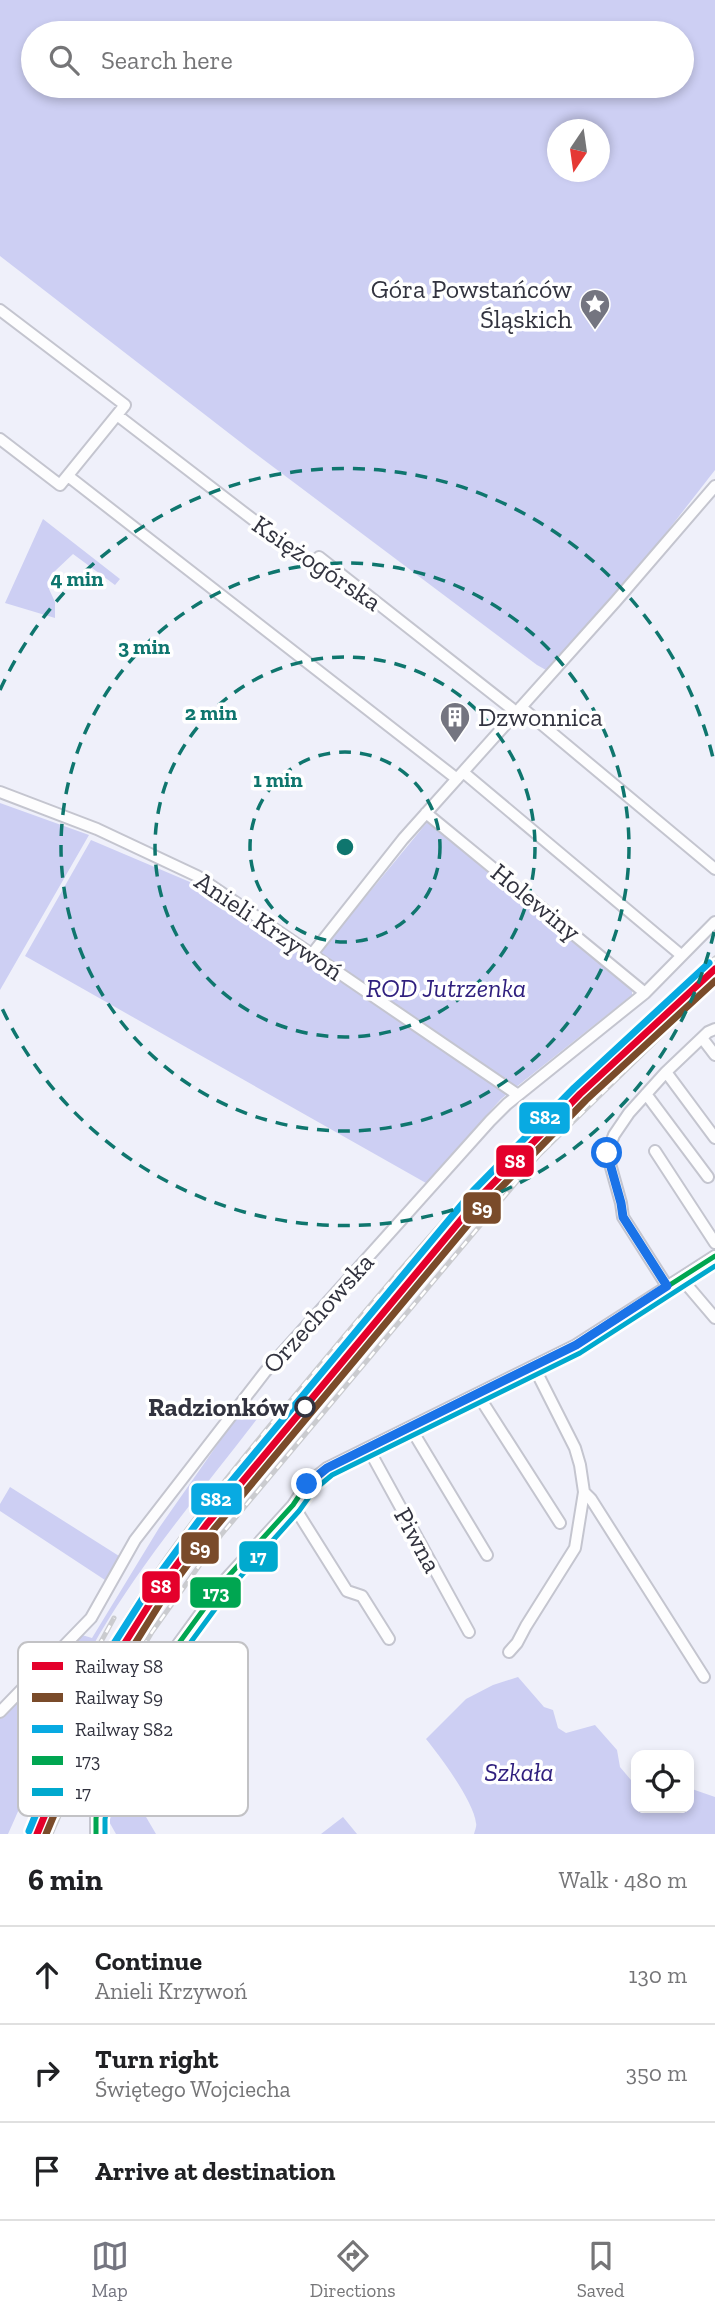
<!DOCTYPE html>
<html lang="en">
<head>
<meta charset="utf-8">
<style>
	:root { --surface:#fff; --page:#f2f2f2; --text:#202124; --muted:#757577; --line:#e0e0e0; --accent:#747580 }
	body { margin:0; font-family:"Zilla Slab",serif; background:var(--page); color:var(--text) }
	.controls { position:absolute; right:21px; bottom:21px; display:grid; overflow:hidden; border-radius:14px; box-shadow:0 4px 10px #0003 }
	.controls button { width:63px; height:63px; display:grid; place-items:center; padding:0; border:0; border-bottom:2px solid var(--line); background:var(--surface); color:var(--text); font:35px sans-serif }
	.compass { position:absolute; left:547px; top:119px; width:63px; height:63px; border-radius:50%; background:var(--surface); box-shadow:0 4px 10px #0003; rotate:193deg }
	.stop { position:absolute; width:21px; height:21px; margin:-16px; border:5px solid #1a73e8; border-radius:50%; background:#fff }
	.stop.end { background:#1a73e8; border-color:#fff; box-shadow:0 2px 7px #0008 }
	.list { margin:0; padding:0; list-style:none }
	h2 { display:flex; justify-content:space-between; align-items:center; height:91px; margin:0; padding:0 28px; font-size:30px }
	h2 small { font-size:23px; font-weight:400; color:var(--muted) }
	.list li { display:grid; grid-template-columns:46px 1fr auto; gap:21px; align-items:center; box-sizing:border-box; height:98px; padding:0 28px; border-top:2px solid var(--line) }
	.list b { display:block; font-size:26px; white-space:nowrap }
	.list p { margin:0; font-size:23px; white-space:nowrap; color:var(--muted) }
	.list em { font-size:23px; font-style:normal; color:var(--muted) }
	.icon { flex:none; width:38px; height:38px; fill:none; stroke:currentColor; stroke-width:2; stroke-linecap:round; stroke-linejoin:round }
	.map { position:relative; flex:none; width:715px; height:1834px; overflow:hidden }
	.search { position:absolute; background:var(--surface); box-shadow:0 4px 10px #0003; left:21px; right:21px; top:21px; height:77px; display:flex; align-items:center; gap:18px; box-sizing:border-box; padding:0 24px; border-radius:38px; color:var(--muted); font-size:26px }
	.sheet { height:385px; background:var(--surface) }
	nav { display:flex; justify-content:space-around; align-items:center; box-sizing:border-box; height:98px; border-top:2px solid var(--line); background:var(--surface); font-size:19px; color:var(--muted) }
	nav a { display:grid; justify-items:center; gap:4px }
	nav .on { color:var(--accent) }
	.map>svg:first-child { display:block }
	.green { fill:#cdcff3; fill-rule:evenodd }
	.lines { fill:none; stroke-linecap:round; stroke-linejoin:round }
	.minor-casing { stroke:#c4c5cf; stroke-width:14 }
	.minor { stroke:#fdfdfe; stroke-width:10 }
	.rail-casing { stroke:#cacbcf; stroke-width:5 }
	.rail { stroke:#fff; stroke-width:2.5; stroke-dasharray:8; stroke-linecap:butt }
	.bus-1-casing { stroke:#fff; stroke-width:10 }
	.bus-2-casing { stroke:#fff; stroke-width:10 }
	.bus-1 { stroke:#00a651; stroke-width:5 }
	.bus-2 { stroke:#00a9ce; stroke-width:5 }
	.rail-1-casing { stroke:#fff; stroke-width:12 }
	.rail-2-casing { stroke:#fff; stroke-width:12 }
	.rail-3-casing { stroke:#fff; stroke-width:12 }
	.rail-1 { stroke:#e4002b; stroke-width:7 }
	.rail-2 { stroke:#7a4b2a; stroke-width:7 }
	.rail-3 { stroke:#08aae2; stroke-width:7 }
	.route { stroke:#1a73e8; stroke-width:9 }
	.ring { fill:none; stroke:#0f766e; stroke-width:3.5; stroke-dasharray:12 9 }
	.stop-dot { fill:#fff; stroke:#32333f; stroke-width:3.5 }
	.labels { text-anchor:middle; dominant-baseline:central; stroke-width:7; stroke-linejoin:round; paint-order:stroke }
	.poi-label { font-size:26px; fill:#32333f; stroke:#fff; text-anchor:end }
	.street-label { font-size:26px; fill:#32333f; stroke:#fff }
	.park-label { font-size:26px; font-style:italic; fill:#2f1f7e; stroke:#fff }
	.stop-label { font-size:26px; font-weight:bold; fill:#32333f; stroke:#fff; text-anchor:end }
	.key { fill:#fff; stroke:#c2c2c5; stroke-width:2 }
	.key-label { font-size:19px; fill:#32333f }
	.centre { fill:#0f766e; stroke:#fff; stroke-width:3.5 }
	.ring-label { font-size:21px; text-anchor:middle; font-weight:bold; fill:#0f766e; stroke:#fff; stroke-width:7; stroke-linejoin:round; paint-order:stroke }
	.line-badge { stroke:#fff; stroke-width:2.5 }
	.badge-label { font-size:19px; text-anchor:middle; font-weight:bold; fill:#fff }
</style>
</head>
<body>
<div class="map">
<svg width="715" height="1834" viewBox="0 0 715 1834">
	<rect width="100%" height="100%" fill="#eff0fa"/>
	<path class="green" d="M0,0H715V470L652,551L546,670L537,665L248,448L0,256ZM33,33H682V86H646L639,95L627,86H33ZM558,130H600V172H558Z
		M43,519L120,579L115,585L73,554L55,571L49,589L55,602V618L5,603Z
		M0,803L89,835L0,990Z
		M429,820L632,989V995L501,1099L426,1183L25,956L91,840L190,882L312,962Z
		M245,1405L260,1415C205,1487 145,1557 99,1635C62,1697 38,1768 8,1834H0V1718L82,1635L92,1638L159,1528Z
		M10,1487L119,1556L105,1580L0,1511V1504Z
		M518,1677L544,1707L553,1710L558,1728L566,1733L595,1725L617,1750L620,1767L636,1786V1808H689V1788L715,1797V1834H474C475,1830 477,1826 476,1823C474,1802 440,1756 426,1739L466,1699L493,1685Z
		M125,1781L156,1834H116L107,1818Z
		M343,1817L357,1834H321Z"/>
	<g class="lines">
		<g class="minor-casing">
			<path id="minor" d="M0,310L125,405L60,485L0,439
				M117,415L312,565L319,557L516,712
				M68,476L457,779
				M521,707L715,869
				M463,772L681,955
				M0,792L97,829L197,876L518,1095
				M426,813L645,993
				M312,954L403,839L616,601L715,486
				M702,1038L715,1055
				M666,1072L715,1138
				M646,1094L708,1177
				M655,1151L715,1243
				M681,1278L715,1318
				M667,1286L623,1217L621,1203L607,1153L614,1135L629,1113L666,1072L708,1032L715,1029
				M478,1395L560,1523
				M410,1427L487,1555
				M368,1448L469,1632
				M584,1492L591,1499L704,1677
				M293,1505L347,1591L362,1596L389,1639
				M509,1652L517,1643L526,1626L575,1548L584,1492L580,1465L575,1448L534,1367
				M0,1712L91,1618L135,1540L265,1372L490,1121L507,1104L645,993L715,922
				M96,1834V1818L101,1797L152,1680L225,1580L293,1505L307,1484L327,1468L576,1345L715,1256"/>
		</g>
		<use href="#minor" class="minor"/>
		<g class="rail-casing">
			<path id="rail" d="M79,1690L86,1669L114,1618
				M30,1834C55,1768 79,1699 115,1637C163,1554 225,1480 286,1406C356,1322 425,1238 501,1159C569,1089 644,1025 715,958
				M51,1834L93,1739L122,1683L152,1632L221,1535L539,1155L672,1025L703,988"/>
		</g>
		<use href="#rail" class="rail"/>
		<g class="bus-1-casing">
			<path id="bus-1" d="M96,1834V1818L101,1797L152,1680L225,1580L293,1505L307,1484L327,1468L576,1345L715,1256"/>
		</g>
		<g class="bus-2-casing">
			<path id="bus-2" d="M105,1834V1819L109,1800L160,1684L232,1586L299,1511L314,1490L332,1475L580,1353L715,1266"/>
		</g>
		<use href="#bus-1" class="bus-1"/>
		<use href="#bus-2" class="bus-2"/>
		<g class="rail-1-casing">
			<path id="rail-1" d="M37,1834L74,1744L116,1657L159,1589L207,1524L480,1197L580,1094L715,969"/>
		</g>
		<g class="rail-2-casing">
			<path id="rail-2" d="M46,1834L82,1748L124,1661L166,1594L214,1529L486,1203L586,1100L715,981"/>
		</g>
		<g class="rail-3-casing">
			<path id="rail-3" d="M29,1831L66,1741L108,1653L152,1584L200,1519L473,1191L574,1088L709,963"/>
		</g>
		<use href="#rail-1" class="rail-1"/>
		<use href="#rail-2" class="rail-2"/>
		<use href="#rail-3" class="rail-3"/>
	</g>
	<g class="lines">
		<path class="route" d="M307,1484L327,1468L576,1345L667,1286L623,1217L621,1203L607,1153"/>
	</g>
	<g class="ring">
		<circle cx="345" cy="847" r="95"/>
		<circle cx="345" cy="847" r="190"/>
		<circle cx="345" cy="847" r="284"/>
		<path d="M714 932A379 379 0 0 1 0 1004M0 690A379 379 0 0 1 714 762"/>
	</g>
	<defs>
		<g id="sight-pin" transform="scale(1.575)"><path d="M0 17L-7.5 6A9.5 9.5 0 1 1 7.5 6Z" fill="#747580" stroke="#fff"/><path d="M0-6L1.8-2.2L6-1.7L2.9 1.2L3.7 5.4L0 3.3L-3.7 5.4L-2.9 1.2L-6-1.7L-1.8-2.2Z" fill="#fff"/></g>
		<g id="building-pin" transform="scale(1.575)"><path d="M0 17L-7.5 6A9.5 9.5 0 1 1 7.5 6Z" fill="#747580" stroke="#fff"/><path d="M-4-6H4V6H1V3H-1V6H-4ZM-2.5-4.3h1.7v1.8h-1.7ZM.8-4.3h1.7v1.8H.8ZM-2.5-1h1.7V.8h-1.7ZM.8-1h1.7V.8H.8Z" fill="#fff"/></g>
	</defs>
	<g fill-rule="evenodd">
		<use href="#sight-pin" x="595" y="304"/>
		<use href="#building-pin" x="455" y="717"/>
	</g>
	<circle class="stop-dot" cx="305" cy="1407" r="9"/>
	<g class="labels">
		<g class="poi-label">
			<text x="572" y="289">Góra Powstańców<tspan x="572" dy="30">Śląskich</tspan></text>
			<text x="478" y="717" text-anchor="start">Dzwonnica</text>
		</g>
		<g class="street-label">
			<text transform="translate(317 563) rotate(34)">Księżogórska</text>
			<text transform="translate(536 902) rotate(39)">Holewiny</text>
			<text transform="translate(269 926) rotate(34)">Anieli Krzywoń</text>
			<text transform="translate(318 1313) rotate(-48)">Orzechowska</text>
			<text transform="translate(418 1540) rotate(61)">Piwna</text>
		</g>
		<g class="park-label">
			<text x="446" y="988">ROD Jutrzenka</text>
			<text x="519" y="1772">Szkała</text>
		</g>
		<g class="stop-label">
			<text x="289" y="1407">Radzionków</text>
		</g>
	</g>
	<rect x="18" y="1642" width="230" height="174" rx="10" class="key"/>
	<rect x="32" y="1662" width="31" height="8" fill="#e4002b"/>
	<rect x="32" y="1693" width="31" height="9" fill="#7a4b2a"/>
	<rect x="32" y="1725" width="31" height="8" fill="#08aae2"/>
	<rect x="32" y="1756" width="31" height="9" fill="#00a651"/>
	<rect x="32" y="1788" width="31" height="8" fill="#00a9ce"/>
	<g class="key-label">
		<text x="75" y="1673">Railway S8</text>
		<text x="75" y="1704">Railway S9</text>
		<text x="75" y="1736">Railway S82</text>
		<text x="75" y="1767">173</text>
		<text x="75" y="1799">17</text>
	</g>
	<circle cx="345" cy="847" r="10" class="centre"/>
	<g class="ring-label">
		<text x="77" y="586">4 min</text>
		<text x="144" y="654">3 min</text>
		<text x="211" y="720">2 min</text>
		<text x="278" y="787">1 min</text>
	</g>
	<g class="line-badge">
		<rect x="518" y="1101" width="53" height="34" rx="7" fill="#08aae2"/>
		<rect x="495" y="1144" width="40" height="34" rx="7" fill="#e4002b"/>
		<rect x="462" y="1191" width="40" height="34" rx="7" fill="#7a4b2a"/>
		<rect x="190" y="1482" width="53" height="34" rx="7" fill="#08aae2"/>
		<rect x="180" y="1531" width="40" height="34" rx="7" fill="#7a4b2a"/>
		<rect x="238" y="1540" width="41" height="33" rx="7" fill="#00a9ce"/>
		<rect x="141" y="1570" width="40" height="34" rx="7" fill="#e4002b"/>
		<rect x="189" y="1576" width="53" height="33" rx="7" fill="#00a651"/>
	</g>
	<g class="badge-label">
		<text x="545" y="1124">S82</text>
		<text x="515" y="1168">S8</text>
		<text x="482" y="1215">S9</text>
		<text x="216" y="1506">S82</text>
		<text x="200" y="1555">S9</text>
		<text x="258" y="1563">17</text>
		<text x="161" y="1593">S8</text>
		<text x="216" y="1599">173</text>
	</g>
</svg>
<div class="controls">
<button><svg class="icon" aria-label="locate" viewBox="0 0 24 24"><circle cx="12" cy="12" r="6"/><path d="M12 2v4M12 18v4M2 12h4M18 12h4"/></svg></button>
</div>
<svg class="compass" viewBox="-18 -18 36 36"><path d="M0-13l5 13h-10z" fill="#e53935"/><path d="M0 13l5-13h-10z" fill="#757577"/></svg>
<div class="stop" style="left:607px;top:1153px"></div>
<div class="stop end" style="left:307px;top:1484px"></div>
<div class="search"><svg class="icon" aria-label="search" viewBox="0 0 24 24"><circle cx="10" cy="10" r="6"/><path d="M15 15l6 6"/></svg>Search here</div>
</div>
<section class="sheet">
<h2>6 min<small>Walk · 480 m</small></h2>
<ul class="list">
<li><svg class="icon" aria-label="ahead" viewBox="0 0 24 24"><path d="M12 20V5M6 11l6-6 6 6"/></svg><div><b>Continue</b><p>Anieli Krzywoń</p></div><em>130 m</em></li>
<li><svg class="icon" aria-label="right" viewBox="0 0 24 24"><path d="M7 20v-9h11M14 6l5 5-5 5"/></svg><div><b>Turn right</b><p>Świętego Wojciecha</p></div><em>350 m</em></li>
<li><svg class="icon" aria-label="arrive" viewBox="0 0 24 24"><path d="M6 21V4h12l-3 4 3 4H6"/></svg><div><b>Arrive at destination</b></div></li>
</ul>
</section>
<nav>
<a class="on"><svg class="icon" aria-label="map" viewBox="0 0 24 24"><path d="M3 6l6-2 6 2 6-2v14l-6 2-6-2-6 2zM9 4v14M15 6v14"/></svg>Map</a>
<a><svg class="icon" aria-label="directions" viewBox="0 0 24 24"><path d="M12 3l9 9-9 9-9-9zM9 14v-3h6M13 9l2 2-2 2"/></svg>Directions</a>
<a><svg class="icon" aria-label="saved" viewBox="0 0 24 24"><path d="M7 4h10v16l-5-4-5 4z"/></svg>Saved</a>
</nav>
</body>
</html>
